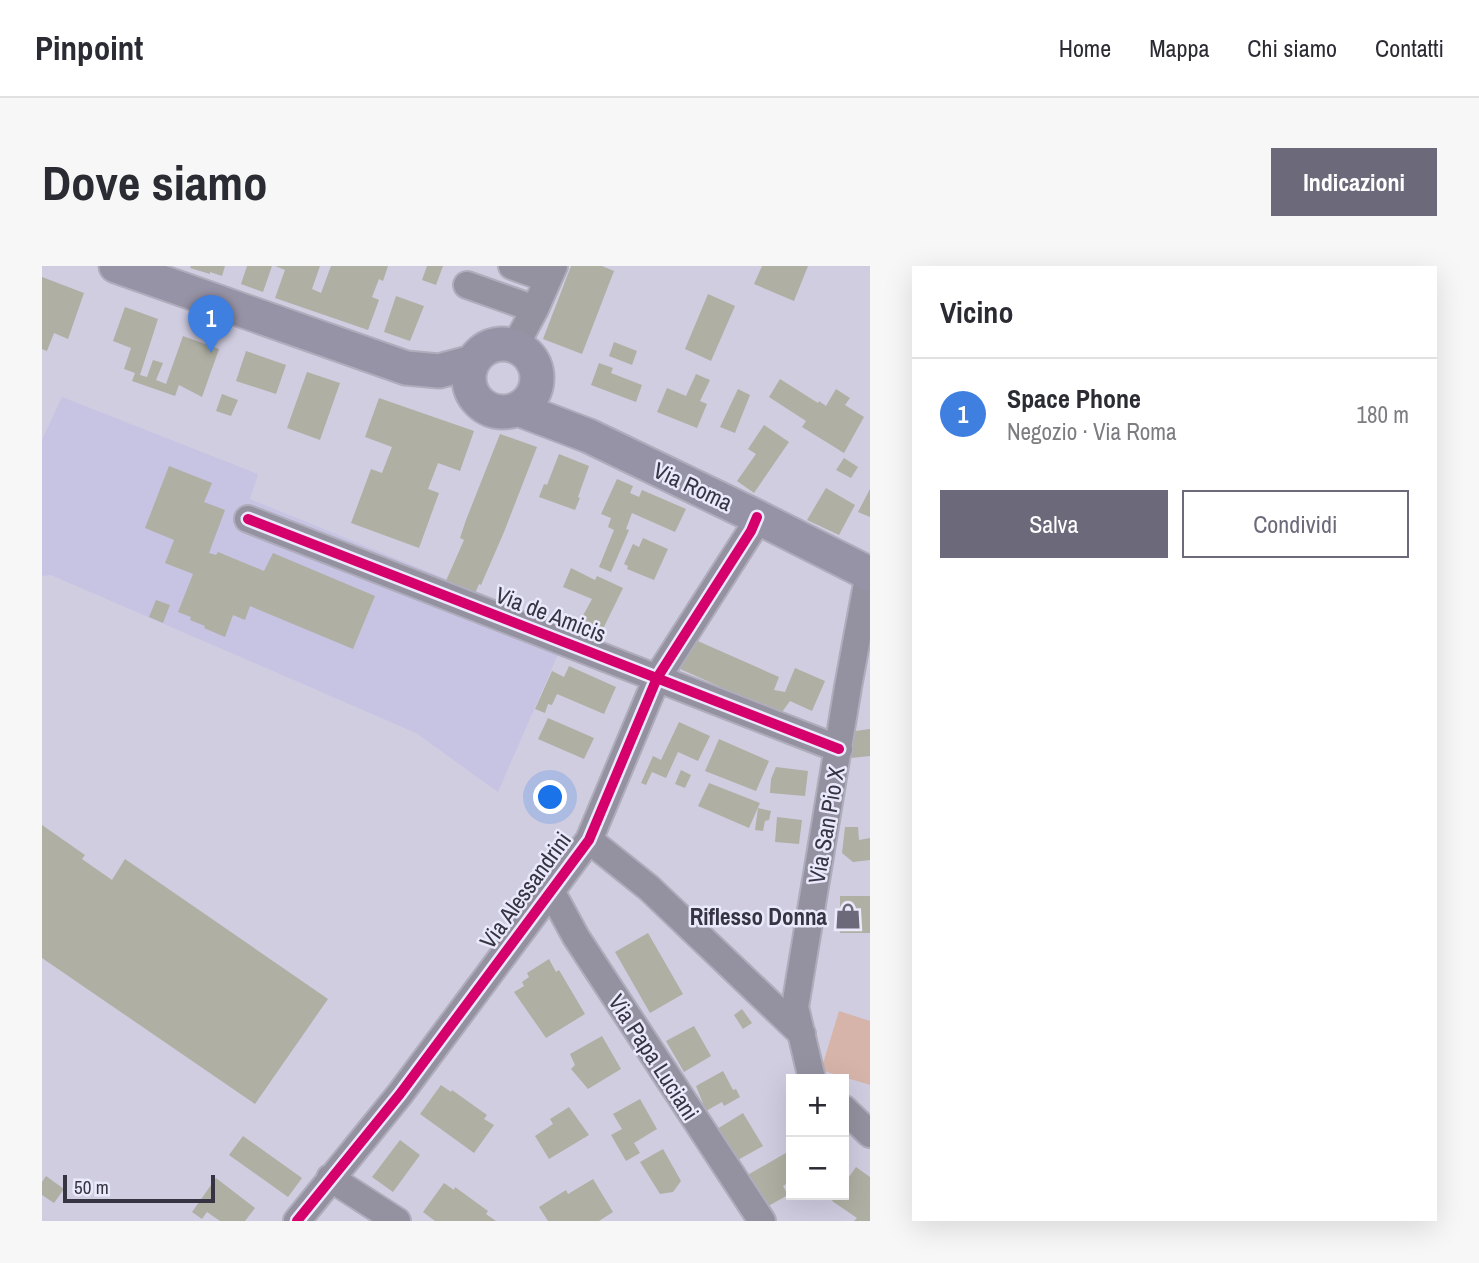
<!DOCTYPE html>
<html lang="it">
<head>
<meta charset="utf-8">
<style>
	:root { --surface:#fff; --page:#f7f7f7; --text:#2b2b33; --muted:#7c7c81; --line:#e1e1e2; --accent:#6c6a7a }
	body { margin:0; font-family:"Archivo Narrow",sans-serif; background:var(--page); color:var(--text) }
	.controls { position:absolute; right:21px; bottom:21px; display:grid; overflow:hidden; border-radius:0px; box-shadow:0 7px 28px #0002 }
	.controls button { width:63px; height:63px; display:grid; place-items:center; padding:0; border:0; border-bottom:2px solid var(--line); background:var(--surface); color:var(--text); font:35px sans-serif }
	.scale { position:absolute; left:21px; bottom:18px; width:152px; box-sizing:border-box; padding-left:7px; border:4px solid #363442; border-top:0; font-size:19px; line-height:24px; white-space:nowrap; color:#363442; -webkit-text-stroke:5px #eae8fb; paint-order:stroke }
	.you { position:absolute; left:509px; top:532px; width:24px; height:24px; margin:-18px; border:5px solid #fff; border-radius:50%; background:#1a73e8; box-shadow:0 0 0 10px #1a73e833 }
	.badge { display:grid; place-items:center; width:46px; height:46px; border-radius:50%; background:var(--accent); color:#fff; font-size:23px; font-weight:700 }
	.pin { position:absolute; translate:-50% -58px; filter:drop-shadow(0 2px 4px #0008) }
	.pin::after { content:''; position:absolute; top:37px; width:24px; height:21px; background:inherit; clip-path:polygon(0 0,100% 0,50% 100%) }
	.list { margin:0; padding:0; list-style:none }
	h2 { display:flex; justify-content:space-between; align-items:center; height:91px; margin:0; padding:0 28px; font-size:30px }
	h2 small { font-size:23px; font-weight:400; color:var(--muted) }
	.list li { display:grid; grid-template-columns:46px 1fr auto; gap:21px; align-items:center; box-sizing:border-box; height:112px; padding:0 28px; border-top:2px solid var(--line) }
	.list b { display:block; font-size:26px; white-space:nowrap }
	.list p { margin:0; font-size:23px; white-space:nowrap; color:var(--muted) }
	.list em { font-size:23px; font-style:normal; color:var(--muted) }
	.actions { display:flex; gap:14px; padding:21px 28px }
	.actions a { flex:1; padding:16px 0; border:2px solid var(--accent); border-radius:0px; text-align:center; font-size:24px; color:var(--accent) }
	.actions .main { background:var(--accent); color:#fff }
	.map { position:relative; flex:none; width:828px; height:955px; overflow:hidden; border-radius:0px }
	header { display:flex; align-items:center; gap:42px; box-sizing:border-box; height:98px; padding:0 35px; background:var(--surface); border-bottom:2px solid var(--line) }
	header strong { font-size:33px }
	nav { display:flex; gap:38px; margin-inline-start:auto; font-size:24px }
	.intro { display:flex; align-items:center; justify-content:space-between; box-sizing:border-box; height:168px; padding:0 42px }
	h1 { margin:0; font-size:49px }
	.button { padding:18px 32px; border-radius:0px; background:var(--accent); color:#fff; font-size:24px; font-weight:700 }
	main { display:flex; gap:42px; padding:0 42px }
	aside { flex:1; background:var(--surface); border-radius:0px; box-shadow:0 7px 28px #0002 }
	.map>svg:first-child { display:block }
	.built { fill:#c7c3e3 }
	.green { fill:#d7b4a9 }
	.building { fill:#afafa3 }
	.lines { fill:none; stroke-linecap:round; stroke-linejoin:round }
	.minor-casing { stroke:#afadbc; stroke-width:30 }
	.major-casing { stroke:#afadbc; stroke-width:37 }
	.minor { stroke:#9492a0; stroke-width:26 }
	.major { stroke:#9793a6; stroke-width:33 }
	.cycleway-casing { stroke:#eae8fb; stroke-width:15 }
	.cycleway { stroke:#d6006c; stroke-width:10 }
	.labels { text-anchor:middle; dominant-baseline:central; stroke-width:5; stroke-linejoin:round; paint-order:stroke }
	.street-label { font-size:23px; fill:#363442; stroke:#eae8fb }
	.poi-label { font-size:23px; font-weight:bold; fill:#363442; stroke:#eae8fb; text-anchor:end }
</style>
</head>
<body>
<header>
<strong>Pinpoint</strong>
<nav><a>Home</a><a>Mappa</a><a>Chi siamo</a><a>Contatti</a></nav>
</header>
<div class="intro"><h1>Dove siamo</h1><a class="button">Indicazioni</a></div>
<main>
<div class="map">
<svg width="828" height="955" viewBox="0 0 828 955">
	<rect width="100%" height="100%" fill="#d0cde1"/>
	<path class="built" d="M20,131L216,208L208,233L527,363L456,526L374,467L9,309L0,310V174Z"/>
	<path class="green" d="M797,745L828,755V819L779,804Z"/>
	<path class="building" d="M149,0H183L180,10L168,6V8L148,2Z
		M205,0H230L221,26L199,18Z
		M233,0H278L270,23L279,27L289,0H346L341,15L337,13L330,31L337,34L326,64L233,32L243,4Z
		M385,0H401L394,19L380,14Z
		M529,0H560L572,5L540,88L501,73Z
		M720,0H766L752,35L712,18Z
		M0,11L42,27L26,73L12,67L5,85L0,83Z
		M666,28L693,40L669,95L643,83Z
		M354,30L382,40L368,75L342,66Z
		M83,41L116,53L98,109L105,111L111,94L121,97L114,114L124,118L141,70L177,83L160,131L137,119L133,130L90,115L93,107L82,103L89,82L71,75Z
		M572,76L595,85L590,99L567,90Z
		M204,85L244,99L234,128L194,115Z
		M557,97L571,102L569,107L600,119L594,136L549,119Z
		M265,106L298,117L278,174L245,162Z
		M654,108L668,114L658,135L665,138L655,162L615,146L625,122L644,130Z
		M738,113L776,137L777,135L784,140L794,123L808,132L803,139L822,151L802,187L760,161L764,155L727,131Z
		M696,123L708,129L693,167L678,161Z
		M180,128L196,134L189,150L174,145Z
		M337,132L432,165L418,205L396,197L386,223L397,227L377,282L309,257L329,203L340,207L350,181L323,171Z
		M722,159L747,176L712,227L695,215L714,188L706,183Z
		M458,168L495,181L462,266L439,319L437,318L432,330L403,317L422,274L418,272L424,254Z
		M517,188L547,200L536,231L538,232L533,244L497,231L502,218L505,219Z
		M802,192L816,201L809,212L794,204Z
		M127,200L170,217L162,236L183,244L167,287L174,289L176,286L222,305L231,287L333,330L311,383L208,340L203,354L191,349L183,371L162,362L163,360L148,354L149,351L136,346L151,308L123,297L132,274L103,262Z
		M575,213L591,220L588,227L597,231L600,224L644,243L633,266L590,247L584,263L587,264L569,306L557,301L572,264L566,261L569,252L559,248Z
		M784,222L813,239L797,269L765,254Z
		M828,223V251L816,246Z
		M601,272L626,283L612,314L585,303L586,300L582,298L591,278L597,281Z
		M529,302L553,314L555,310L581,322L559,367L537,357L550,333L521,321Z
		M114,334L128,339L121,357L107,351Z
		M649,372L737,411L732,424L743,426L753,402L783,415L770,445L748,435L740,446L734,447L727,444L724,438L723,441L636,402Z
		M527,400L574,421L562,448L515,428L510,439L506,438L503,447L493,443L510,405L522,411Z
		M506,452L552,472L542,493L496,473Z
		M637,456L668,470L656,495L636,486L624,512L610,506L604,519L599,517L611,490L619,494Z
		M828,463V490L809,492L806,466Z
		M677,473L727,495L714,525L663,505Z
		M734,501L766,505L763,530L728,527L729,513Z
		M639,504L649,509L643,522L633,518Z
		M667,517L718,537L707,562L656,540Z
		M716,542L729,545L727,554L723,555L721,565L713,564Z
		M735,551L760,554L757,578L733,576Z
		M0,559L43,589L40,593L70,614L83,593L286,733L213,838L0,692Z
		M803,561H816L817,574L828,572V594L811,596L800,587Z
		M798,630H828V667H798Z
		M606,667L641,728L608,747L573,686Z
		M507,693L514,706L517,704L543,748L504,772L472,726L482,720L480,716L487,711L485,707Z
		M700,743L710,757L701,763L692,749Z
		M652,760L669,790L642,806L624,775Z
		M560,770L579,803L546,823L529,803L533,799L528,788Z
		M681,805L691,824L694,823L698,831L682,840L680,836L664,845L654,820Z
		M399,819L409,826L410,824L445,849L442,853L452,859L432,887L378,848Z
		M598,833L615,863L592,877L598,887L584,895L569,869L580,863L571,848Z
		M527,841L547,869L507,893L493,870L511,858L508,853Z
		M701,847L721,880L694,895L675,863Z
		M201,870L260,912L246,931L187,889Z
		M358,874L378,889L351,926L330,911Z
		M621,883L639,915L631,926L618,928L598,896Z
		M749,884V915L741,920L746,929L721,943L702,911Z
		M814,901L828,911V955H812L815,952L790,935L795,929H802V918Z
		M4,910L22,923L12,937L0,929V916Z
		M174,912L213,942L203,955H178L165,946L160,953L150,946Z
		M551,913L571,946L557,955H506L497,941L524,924L526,928Z
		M402,917L412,924L413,921L446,945L444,948L454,955H393L381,946Z"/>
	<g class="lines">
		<g class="minor-casing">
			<path id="minor" d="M470,0L506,13
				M425,19L493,43
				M473,80L493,43L512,0
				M206,253L797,483
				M547,574L607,622L760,768
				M509,625L534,671L720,955
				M770,813L753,741L806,421L827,307
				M802,843L828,868
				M288,912L355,955
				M255,955L358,828L547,574L615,412L709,265L715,251"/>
		</g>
		<g class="major-casing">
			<path id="major" d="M74,0L364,102L397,105L431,96
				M427 112a34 34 0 1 1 68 0a34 34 0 1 1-68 0Z
				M476,143L547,170L715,251L828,308"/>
		</g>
		<use href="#minor" class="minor"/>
		<use href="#major" class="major"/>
		<g class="cycleway-casing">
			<path id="cycleway" d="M206,253L797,483
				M255,955L358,828L547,574L615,412L709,265L715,251"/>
		</g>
		<use href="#cycleway" class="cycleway"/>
	</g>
	<defs>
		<g id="shop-bare" transform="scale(2.1)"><path d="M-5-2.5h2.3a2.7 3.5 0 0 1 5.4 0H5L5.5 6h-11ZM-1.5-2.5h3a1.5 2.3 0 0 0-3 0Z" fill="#6c6a7a" stroke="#eae8fb" stroke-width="2.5" paint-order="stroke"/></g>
	</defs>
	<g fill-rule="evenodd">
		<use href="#shop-bare" x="806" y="650"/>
	</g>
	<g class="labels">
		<g class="street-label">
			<text transform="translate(651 220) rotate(25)">Via Roma</text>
			<text transform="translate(509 348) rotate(21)">Via de Amicis</text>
			<text transform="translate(784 559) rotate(-80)">Via San Pio X</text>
			<text transform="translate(483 624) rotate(-54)">Via Alessandrini</text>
			<text transform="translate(612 791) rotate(57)">Via Papa Luciani</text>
		</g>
		<g class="poi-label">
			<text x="785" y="650">Riflesso Donna</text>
		</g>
	</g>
</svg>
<div class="controls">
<button>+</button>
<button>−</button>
</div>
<div class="scale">50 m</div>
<div class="you"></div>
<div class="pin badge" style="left:169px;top:87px;background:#3f7fe0">1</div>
</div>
<aside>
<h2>Vicino<small></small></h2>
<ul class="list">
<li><span class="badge" style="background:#3f7fe0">1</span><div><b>Space Phone</b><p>Negozio · Via Roma</p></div><em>180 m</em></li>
</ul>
<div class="actions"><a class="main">Salva</a><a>Condividi</a></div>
</aside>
</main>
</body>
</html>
